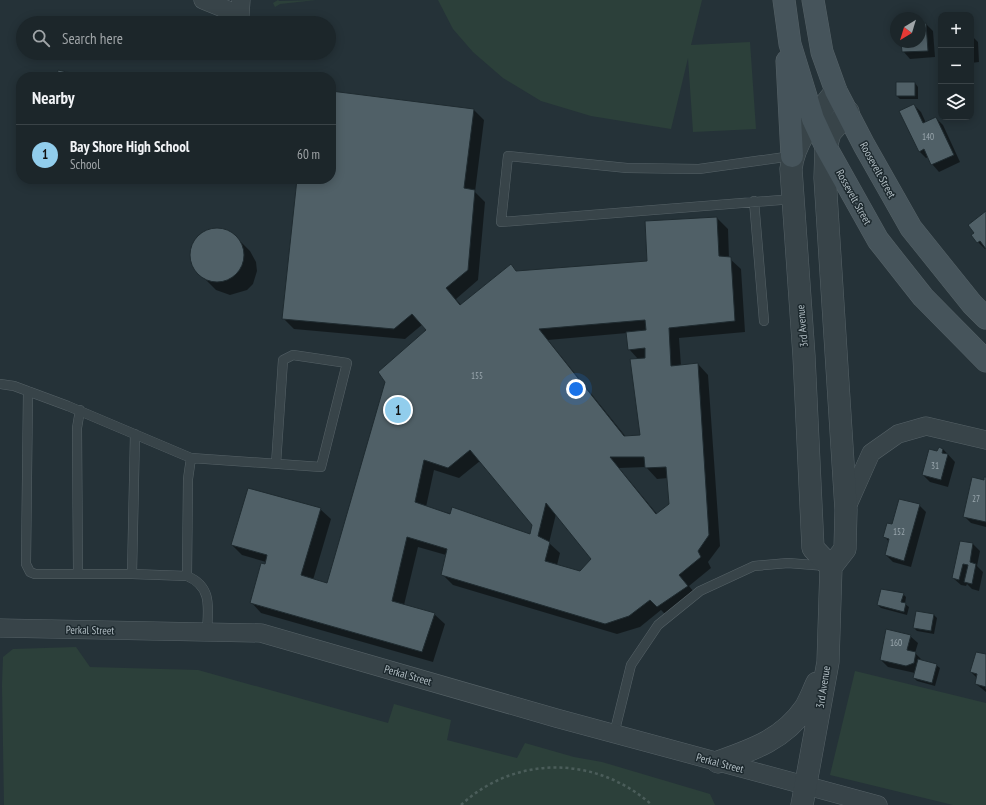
<!DOCTYPE html>
<html lang="en">
<head>
<meta charset="utf-8">
<style>
	:root { --surface:#1c262a; --page:#293236; --text:#f1f3f6; --muted:#a0a5a8; --line:#3a4347; --accent:#91cdec }
	body { margin:0; font-family:"PT Sans Narrow",sans-serif; background:var(--page); color:var(--text) }
	.controls { position:absolute; right:12px; top:12px; display:grid; overflow:hidden; border-radius:8px; box-shadow:0 2px 10px #0003 }
	.controls button { width:36px; height:36px; display:grid; place-items:center; padding:0; border:0; border-bottom:1px solid var(--line); background:var(--surface); color:var(--text); font:20px sans-serif }
	.compass { position:absolute; left:890px; top:12px; width:36px; height:36px; border-radius:50%; background:var(--surface); box-shadow:0 2px 10px #0003; rotate:218deg }
	.you { position:absolute; left:576px; top:389px; width:14px; height:14px; margin:-10px; border:3px solid #fff; border-radius:50%; background:#1a73e8; box-shadow:0 0 0 6px #1a73e833 }
	.badge { display:grid; place-items:center; width:26px; height:26px; border-radius:50%; background:var(--accent); color:#111; font-size:13px; font-weight:700 }
	.pin { position:absolute; translate:-50% -50%; border:2px solid #fff; box-shadow:0 1px 4px #0006 }
	.list { margin:0; padding:0; list-style:none }
	h2 { display:flex; justify-content:space-between; align-items:center; height:52px; margin:0; padding:0 16px; font-size:17px }
	h2 small { font-size:13px; font-weight:400; color:var(--muted) }
	.list li { display:grid; grid-template-columns:26px 1fr auto; gap:12px; align-items:center; box-sizing:border-box; height:60px; padding:0 16px; border-top:1px solid var(--line) }
	.list b { display:block; font-size:15px; white-space:nowrap }
	.list p { margin:0; font-size:13px; white-space:nowrap; color:var(--muted) }
	.list em { font-size:13px; font-style:normal; color:var(--muted) }
	.icon { flex:none; width:22px; height:22px; fill:none; stroke:currentColor; stroke-width:2; stroke-linecap:round; stroke-linejoin:round }
	.map { position:relative; flex:none; width:986px; height:805px; overflow:hidden }
	.search { position:absolute; background:var(--surface); box-shadow:0 2px 10px #0003; left:16px; top:16px; width:320px; height:44px; display:flex; align-items:center; gap:10px; box-sizing:border-box; padding:0 14px; border-radius:22px; color:var(--muted); font-size:15px }
	.panel { position:absolute; background:var(--surface); box-shadow:0 2px 10px #0003; left:16px; top:72px; width:320px; height:112px; border-radius:16px }
	.map>svg:first-child { display:block }
	.green { fill:#2c403a }
	.shadow { fill:#0007; fill-rule:evenodd }
	.building { fill:#506067; stroke:#1f2b30; fill-rule:evenodd }
	.lines { fill:none; stroke-linecap:round; stroke-linejoin:round }
	.service-casing { stroke:#566267; stroke-width:10 }
	.minor-casing { stroke:#566267; stroke-width:19 }
	.tertiary-casing { stroke:#566267; stroke-width:23 }
	.secondary-casing { stroke:#566267; stroke-width:23 }
	.path { stroke:#4b5d5a; stroke-width:2.5; stroke-dasharray:3 3; stroke-linecap:butt }
	.service { stroke:#384449; stroke-width:9 }
	.minor { stroke:#384449; stroke-width:18 }
	.tertiary { stroke:#384449; stroke-width:22 }
	.secondary { stroke:#46545b; stroke-width:22 }
	.labels { text-anchor:middle; dominant-baseline:central; stroke-width:3; stroke-linejoin:round; paint-order:stroke }
	.number-label { font-size:9px; fill:#9aa7ae }
	.street-label { font-size:11px; fill:#b3bfc5; stroke:#1d292e }
</style>
</head>
<body>
<div class="map">
<svg width="986" height="805" viewBox="0 0 986 805">
	<rect width="100%" height="100%" fill="#253238"/>
	<path class="green" d="M278,0L279,1L316,0L280,4L275,7L273,3Z
		M438,0H702L691,45L750,42L756,129L693,132L688,58L671,129L591,116L541,101L503,78L473,52L453,29Z
		M76,647L90,667L198,670L388,723L394,704L451,720L447,740L517,758L525,743L574,757L602,762L710,794L715,805H4L2,685L3,657L13,649Z
		M855,671L986,703V805H953L830,775Z"/>
	<path class="shadow" d="M926,24L933,31L935,57L910,59L903,51L902,42H920V25Z
		M971,35L978,42L979,62L971,63Z
		M915,83L918,87V99H900L897,96Z
		M331,92L474,110L484,120L475,192L485,202L478,280L456,299L461,305L517,272L648,262L646,222L717,218L728,229L729,258L741,269L745,332L679,338L681,366L698,364L708,375L720,546L708,562L711,568L689,586L698,597L668,617L661,610L640,627L617,634L453,585L442,574L446,555L418,547L404,605L434,614L445,624L433,662L261,613L251,602L266,562L242,555L232,545L320,509L331,519L313,580L328,584L428,330L423,324L405,339L294,329L283,318L298,179H331ZM627,333L629,349L638,359L641,436L626,437L548,340ZM480,461L534,525L531,535L426,507L434,470L459,478ZM646,467L657,479L668,478L670,505L657,514L619,468ZM556,514L593,559L580,572L557,565L560,553L549,543Z
		M914,105L921,112L926,123L936,118L943,125L960,162L939,172L932,164L929,157L926,158L919,151Z
		M218,179H254L240,183H227Z
		M986,213V248L985,249L978,242L976,233Z
		M219,229L228,231L235,236L250,251L256,262L257,271L253,284L247,290L230,295L216,290L195,269L192,261L191,252L193,244L198,236L206,231Z
		M940,448L943,449L955,462L948,487L930,482L923,475Z
		M986,478V527L971,523L964,516Z
		M919,505L926,512L911,567L893,562L886,555L889,542L885,537L893,525Z
		M961,542L973,544L980,551L977,566L983,572L979,591L972,589L967,584L966,586L961,585L953,578Z
		M903,594L906,597L905,604L909,607L907,615L881,608L878,605Z
		M934,615L937,618L934,634L917,631L914,628Z
		M910,636L918,643L915,653L922,660L936,665L940,668L935,686L917,681L914,678L915,673L888,667L881,660Z
		M986,654V692L976,684L977,678L971,672Z"/>
	<path class="building" d="M926,23L928,51L902,52L901,42H920V24Z
		M971,34L973,56H971Z
		M58,70L89,77H57Z
		M896,82H915V96H896Z
		M331,91L474,109L464,188L475,190L468,270L446,288L460,305L511,264L516,271L647,261L645,221L717,217L719,256L731,257L735,321L669,328L671,366L698,363L709,535L698,551L701,557L679,575L688,586L657,607L650,600L629,616L605,624L441,575L447,549L407,537L392,601L435,613L422,652L250,603L261,563L265,564L267,555L231,545L248,488L321,508L301,575L327,583L385,382L378,372L426,330L412,314L394,329L282,319L297,179H331ZM645,320L646,330L626,332L628,350L645,348V358L630,359L640,435L624,436L539,329ZM470,450L532,525L530,534L452,507L450,514L415,502L424,460L448,468ZM610,457H644L645,468L666,467L669,504L656,514ZM546,503L591,559L580,571L545,561L550,542L538,536Z
		M914,104L923,123L936,117L954,155L931,165L924,149L919,152L899,111Z
		M986,211V249L980,241L977,243L971,235L974,233L968,225Z
		M190 255a27 27 0 1 1 54 0a27 27 0 1 1-54 0Z
		M939,447L943,449L942,453L948,454L941,480L922,475L929,449L937,451Z
		M972,477L984,480V477H986V522L963,517Z
		M899,499L920,504L904,561L885,555L889,539L883,537L887,523L892,524Z
		M960,541L973,543L970,562L976,564L972,584L964,582L968,565L963,564L959,580L952,578Z
		M881,589L904,593L901,602L906,603L904,612L877,605Z
		M916,611L934,614L931,631L913,628Z
		M886,629L911,635L907,650L916,652L914,663L906,666L880,660Z
		M976,652L986,654V689V687L975,684L977,674L970,672Z
		M918,659L937,664L932,683L913,678Z"/>
	<g class="lines">
		<g class="service-casing">
			<path id="service" d="M792,156L699,169L627,168L508,156L501,222L793,199
				M754,201L764,321
				M0,384L14,386L68,406L191,458L188,479L187,576C213,587 208,608 207,632
				M28,391L26,564L30,572L35,574H132L135,434
				M191,458L321,467L347,363L293,355L283,360L276,464
				M78,574L77,428L80,410
				M132,574L187,576
				M614,734L631,665L658,625L700,591L754,566L788,563L826,566"/>
		</g>
		<g class="minor-casing">
			<path id="minor" d="M203,0L240,15L241,0
				M846,509L871,453L898,434L926,426L986,440
				M0,628L261,633L556,718L878,805"/>
		</g>
		<g class="tertiary-casing">
			<path id="tertiary" d="M831,567L813,548L804,356L791,169C794,139 818,114 836,91
				M718,762C752,750 784,739 805,708C810,700 813,691 817,683
				M802,805L828,662L831,567L845,549L846,510L825,178L826,147L830,133L848,112"/>
		</g>
		<g class="secondary-casing">
			<path id="secondary" d="M784,0L790,44L813,119L826,147L878,240L923,297L986,361
				M813,0L822,52L836,91L864,145L911,228L972,304L986,318
				M787,61L792,156"/>
		</g>
		<path class="path" d="M461,805C516,754 597,756 652,805"/>
		<use href="#service" class="service"/>
		<use href="#minor" class="minor"/>
		<use href="#tertiary" class="tertiary"/>
		<use href="#secondary" class="secondary"/>
	</g>
	<g class="labels">
		<g class="number-label">
			<text x="928" y="136">140</text>
			<text x="477" y="375">155</text>
			<text x="935" y="465">31</text>
			<text x="976" y="498">27</text>
			<text x="899" y="531">152</text>
			<text x="896" y="642">160</text>
		</g>
		<g class="street-label">
			<text transform="translate(878 170) rotate(61)">Roosevelt Street</text>
			<text transform="translate(854 197) rotate(61)">Rossevelt Street</text>
			<text transform="translate(802 326) rotate(-95)">3rd Avenue</text>
			<text transform="translate(90 630) rotate(1)">Perkal Street</text>
			<text transform="translate(408 675) rotate(16)">Perkal Street</text>
			<text transform="translate(823 687) rotate(-81)">3rd Avenue</text>
			<text transform="translate(720 763) rotate(15)">Perkal Street</text>
		</g>
	</g>
</svg>
<div class="controls">
<button>+</button>
<button>−</button>
<button><svg class="icon" aria-label="layers" viewBox="0 0 24 24"><path d="M12 4l9 5-9 5-9-5zM3 14l9 5 9-5"/></svg></button>
</div>
<svg class="compass" viewBox="-18 -18 36 36"><path d="M0-13l5 13h-10z" fill="#e53935"/><path d="M0 13l5-13h-10z" fill="#a0a5a8"/></svg>
<div class="you"></div>
<div class="pin badge" style="left:398px;top:410px">1</div>
<div class="search"><svg class="icon" aria-label="search" viewBox="0 0 24 24"><circle cx="10" cy="10" r="6"/><path d="M15 15l6 6"/></svg>Search here</div>
<section class="panel">
<h2>Nearby<small></small></h2>
<ul class="list">
<li><span class="badge">1</span><div><b>Bay Shore High School</b><p>School</p></div><em>60 m</em></li>
</ul>
</section>
</div>
</body>
</html>
